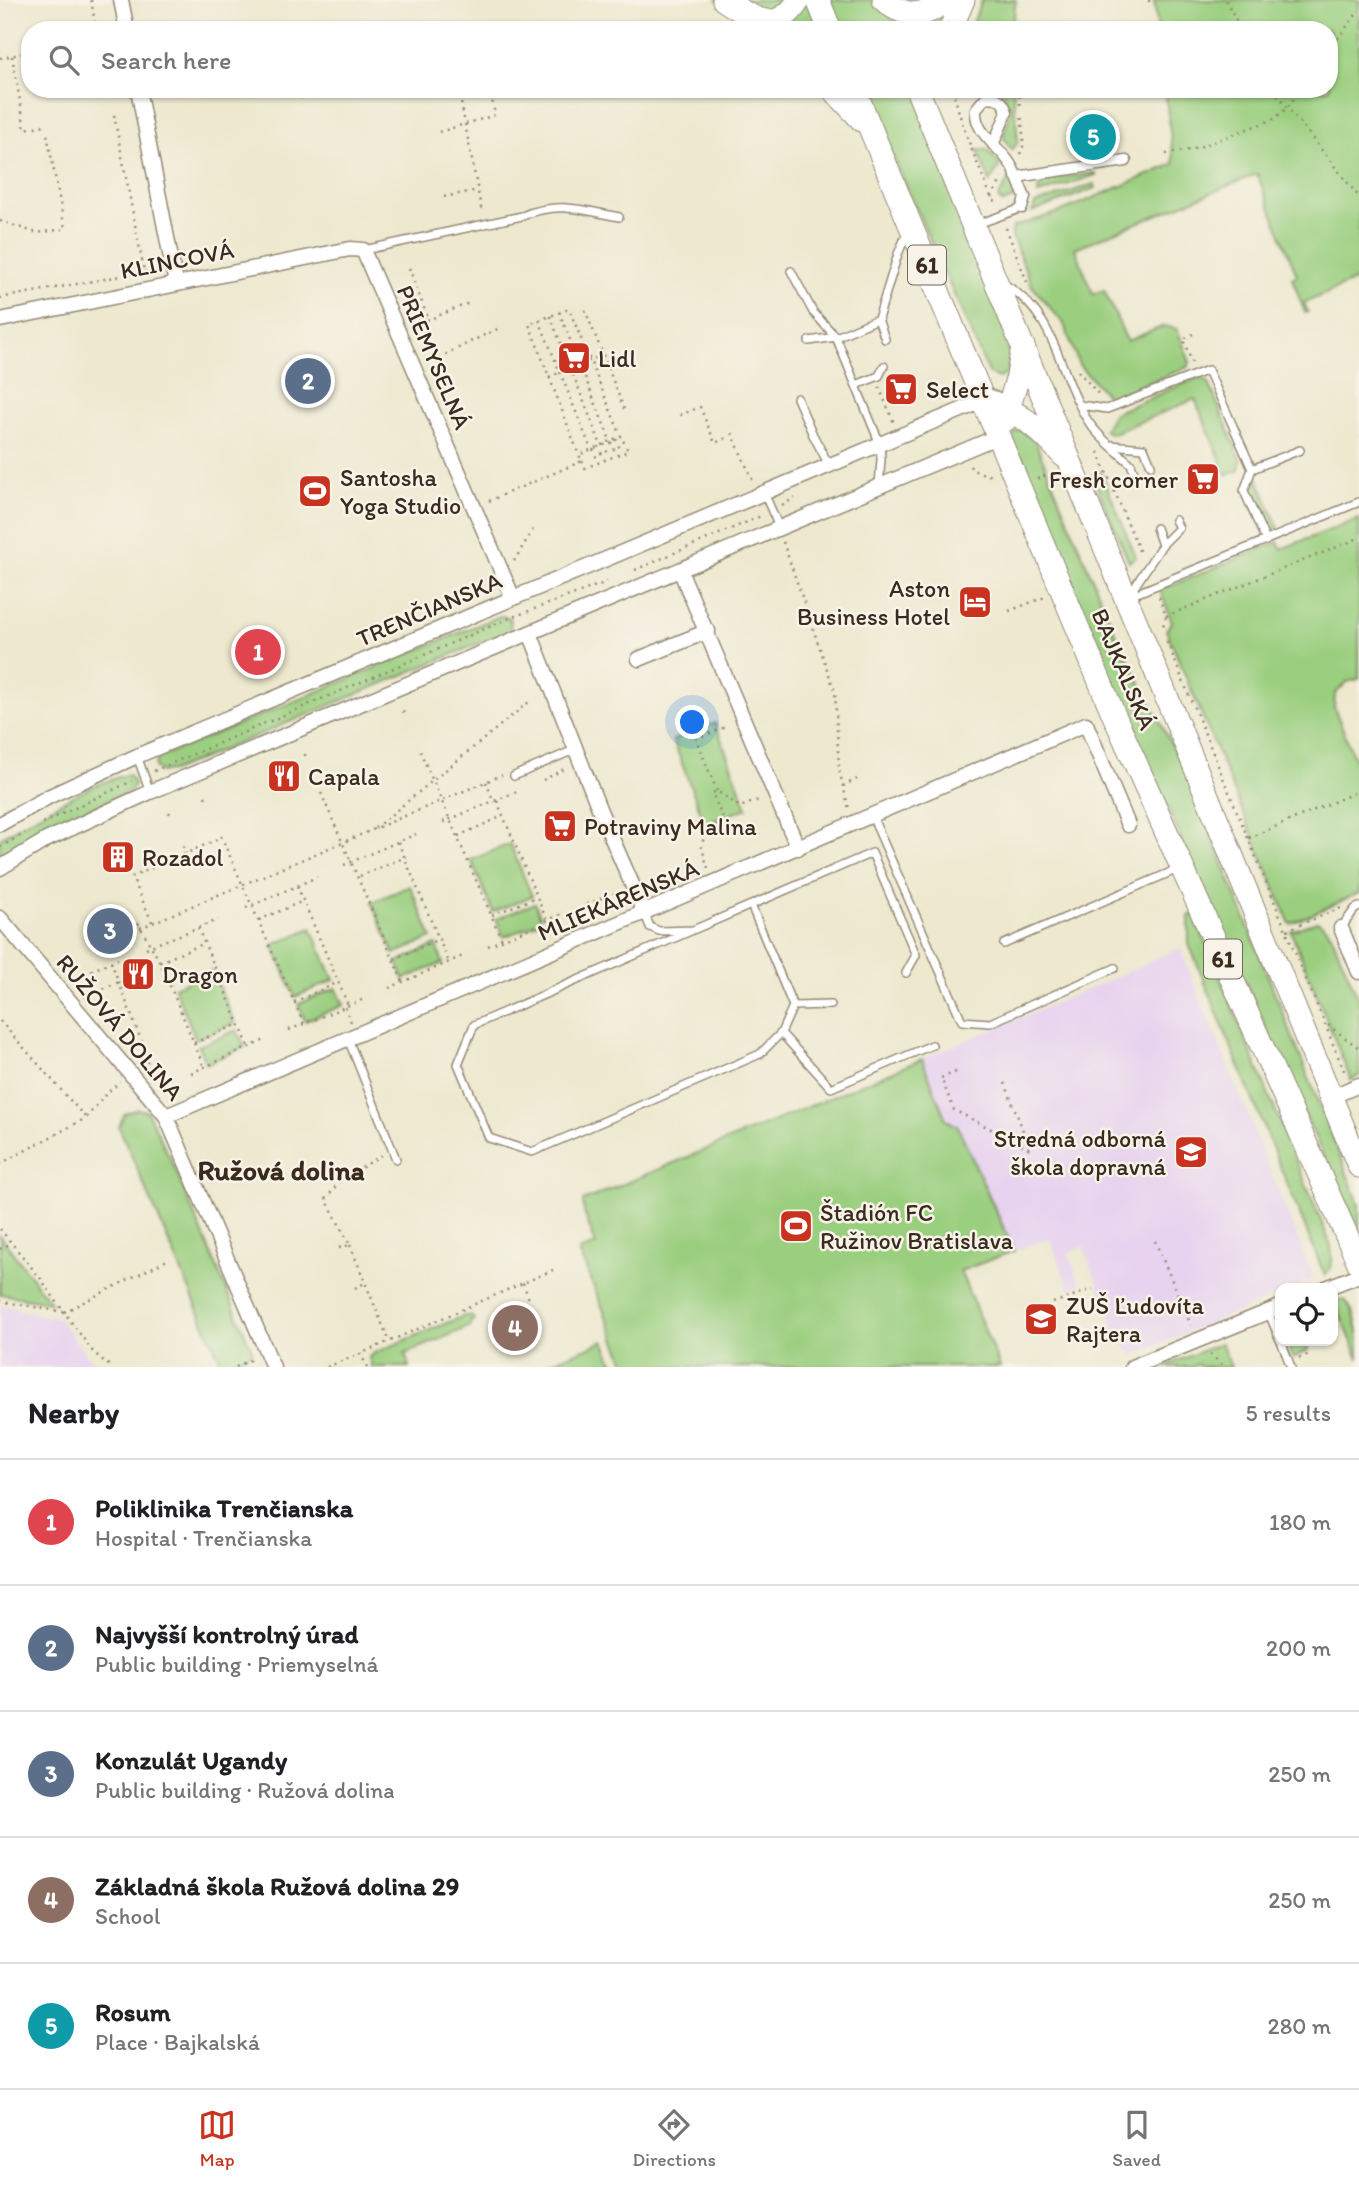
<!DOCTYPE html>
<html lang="en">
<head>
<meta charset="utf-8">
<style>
	:root { --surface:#fff; --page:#f6f6f6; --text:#202124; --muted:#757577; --line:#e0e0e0; --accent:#c8321e }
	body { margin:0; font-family:Itim,sans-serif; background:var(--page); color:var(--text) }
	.controls { position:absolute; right:21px; bottom:21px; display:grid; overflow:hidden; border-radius:14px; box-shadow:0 2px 5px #0004 }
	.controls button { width:63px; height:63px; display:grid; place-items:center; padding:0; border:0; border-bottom:2px solid var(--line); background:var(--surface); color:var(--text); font:35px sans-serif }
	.you { position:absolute; left:693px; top:723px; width:24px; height:24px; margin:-18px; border:5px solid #fff; border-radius:50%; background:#1a73e8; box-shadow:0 0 0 10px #1a73e833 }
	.badge { display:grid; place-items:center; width:46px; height:46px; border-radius:50%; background:var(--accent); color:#fff; font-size:23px; font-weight:700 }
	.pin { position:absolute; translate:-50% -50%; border:4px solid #fff; box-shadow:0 2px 7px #0006 }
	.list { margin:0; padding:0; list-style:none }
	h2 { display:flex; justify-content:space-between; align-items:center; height:91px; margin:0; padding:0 28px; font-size:30px }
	h2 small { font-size:23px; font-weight:400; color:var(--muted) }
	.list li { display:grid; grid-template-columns:46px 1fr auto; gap:21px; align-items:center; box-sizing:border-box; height:126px; padding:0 28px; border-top:2px solid var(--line) }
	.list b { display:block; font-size:26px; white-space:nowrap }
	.list p { margin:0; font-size:23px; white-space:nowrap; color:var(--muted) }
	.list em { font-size:23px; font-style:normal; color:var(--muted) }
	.icon { flex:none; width:38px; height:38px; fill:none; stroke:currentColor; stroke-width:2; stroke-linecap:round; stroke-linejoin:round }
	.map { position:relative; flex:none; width:1359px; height:1367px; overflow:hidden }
	.search { position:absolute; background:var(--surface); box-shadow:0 2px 5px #0004; left:21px; right:21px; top:21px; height:77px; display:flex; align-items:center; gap:18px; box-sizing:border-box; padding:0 24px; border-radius:28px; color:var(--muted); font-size:26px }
	.sheet { height:721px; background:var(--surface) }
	nav { display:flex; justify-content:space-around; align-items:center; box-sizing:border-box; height:98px; border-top:2px solid var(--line); background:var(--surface); font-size:19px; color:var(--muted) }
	nav a { display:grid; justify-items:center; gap:4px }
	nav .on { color:var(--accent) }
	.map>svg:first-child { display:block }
	.built { fill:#e7d2ef }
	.green { fill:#9bcf80; stroke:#6b7c4f; stroke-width:2 }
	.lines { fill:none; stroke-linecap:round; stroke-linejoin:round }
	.service-casing { stroke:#948976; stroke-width:10 }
	.pedestrian-casing { stroke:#948976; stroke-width:13 }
	.minor-casing { stroke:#948976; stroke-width:17 }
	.primary-casing { stroke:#948976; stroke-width:25 }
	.path { stroke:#948976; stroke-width:2.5; stroke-dasharray:2 5; stroke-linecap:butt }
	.service { stroke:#fff; stroke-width:7 }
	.pedestrian { stroke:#fff; stroke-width:10 }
	.minor { stroke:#fff; stroke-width:14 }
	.primary { stroke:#fff; stroke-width:23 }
	.labels { text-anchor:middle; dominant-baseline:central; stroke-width:5; stroke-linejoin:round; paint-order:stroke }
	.shield { fill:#f7f3e8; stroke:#73665b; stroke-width:2 }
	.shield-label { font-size:23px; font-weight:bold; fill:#3b2a1e }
	.street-label { font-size:24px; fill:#3b2a1e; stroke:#f7f3e8 }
	.poi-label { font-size:24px; fill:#3b2a1e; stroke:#f7f3e8; text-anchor:start }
	.quarter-label { font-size:28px; font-weight:bold; fill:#3b2a1e; stroke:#f7f3e8 }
</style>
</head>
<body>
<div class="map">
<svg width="1359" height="1367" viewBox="0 0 1359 1367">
	<rect width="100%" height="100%" fill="#f7f3e8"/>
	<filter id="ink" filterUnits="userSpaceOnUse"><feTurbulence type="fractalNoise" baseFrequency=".0143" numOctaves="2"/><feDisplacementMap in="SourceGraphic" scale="14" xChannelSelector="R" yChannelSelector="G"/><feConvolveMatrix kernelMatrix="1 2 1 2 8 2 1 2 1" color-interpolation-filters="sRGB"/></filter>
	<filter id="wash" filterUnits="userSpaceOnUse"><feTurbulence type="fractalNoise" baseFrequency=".00686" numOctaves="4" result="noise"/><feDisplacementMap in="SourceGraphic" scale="28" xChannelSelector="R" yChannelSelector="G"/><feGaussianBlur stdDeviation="1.57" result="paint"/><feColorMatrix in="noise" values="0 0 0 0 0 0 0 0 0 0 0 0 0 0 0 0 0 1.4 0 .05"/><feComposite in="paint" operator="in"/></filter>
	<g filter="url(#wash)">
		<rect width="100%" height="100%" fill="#ede8ce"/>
		<path class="built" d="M1180,948L1314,1279L1294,1288H1280V1294L1134,1355L1120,1341L1083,1246L1068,1253L1081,1285L1070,1289L1049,1238L1014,1251L958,1127L946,1119L922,1059L1110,980Z
			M0,1305L59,1319L87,1356L102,1367H0Z"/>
		<path class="green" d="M717,0H956L945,30H760Z
			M982,0H1016L1012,30H970Z
			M1154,0H1359V279L1304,303L1308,312L1305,313L1292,278L1297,275L1257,174L1075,248L1093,294L1104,290L1127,341L1164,326L1177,329L1190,362L1188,367L1109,398L1079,365L1064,324L1032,286L1012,236L1013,227L1060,212L1174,164L1165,89H1329V30H1158Z
			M846,89H922L1012,346L1008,373L999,378L989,374L872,108Z
			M1007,89H1013L1018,142L1012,150L1003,137L1011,110L1003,93Z
			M977,150H987L1000,165L990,182Z
			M1096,173V175L1038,194V189L1045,180Z
			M1010,177L1016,184L1017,194L1013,199L1003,203L998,198Z
			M1094,184L1096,188L1032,212L1035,204Z
			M1197,378L1204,379L1209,383L1241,460L1239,470L1227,475L1195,399L1111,434L1104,430L1114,413Z
			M1020,430L1035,441L1116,635L1191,783L1359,1204V1235L1122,707L1012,444L1014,433Z
			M1101,472L1136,557L1129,562L1092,475Z
			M1257,477L1279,529H1269C1258,520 1249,497 1251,484Z
			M1359,519V679L1347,682L1335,694L1334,707L1359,770V893L1290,924L1166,630L1172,622L1160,590L1278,542L1281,549Z
			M500,616L508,617L511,622L510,629L506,632L172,771L161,772L155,767L157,760L162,756Z
			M715,723L747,808L705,824L673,740Z
			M128,775L132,779L134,785L130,791L78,814L0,858V838C32,818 91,782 128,775Z
			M510,844L532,896L493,912L471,860Z
			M410,886L432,938L394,954L372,902Z
			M535,903L542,921L504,937L496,919Z
			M1194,914L1330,1243C1333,1256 1334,1266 1325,1276L1189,944V916Z
			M1317,921L1327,928L1332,936L1359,1000V1076L1351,1080L1291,931Z
			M311,928L334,980L295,997L273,945Z
			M436,945L443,963L404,979L397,962Z
			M212,971L235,1023L196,1039L174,987Z
			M336,988L344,1005L305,1021L298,1004Z
			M237,1030L245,1047L206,1064L198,1046Z
			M922,1059L946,1119L958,1127L1014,1251L960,1271L1000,1367H627L579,1251L596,1245L584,1212L583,1201Z
			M138,1109L147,1111L171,1160L253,1352L223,1367L119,1127L124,1114Z
			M0,1236L4,1241L50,1302L0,1294Z
			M1334,1300H1345C1359,1317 1359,1336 1359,1359Z
			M464,1316H471L474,1320L470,1322L471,1326L405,1354L410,1367H372L369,1357L374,1353Z
			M604,1341L615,1367H548L547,1364Z
			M1285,1341H1305L1309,1350L1293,1358Z
			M1221,1343L1231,1367H1200L1198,1364L1192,1367H1163Z"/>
	</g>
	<g filter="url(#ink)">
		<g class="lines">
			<g class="service-casing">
				<path id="service" d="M978,224L1022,208
					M364,250L522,216C559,201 581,210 619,217
					M791,271L813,312L836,337L878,319L898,254L907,233
					M1004,284C1058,315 1058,374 1088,421C1099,438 1117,451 1131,464L1134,472
					M878,319L885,339
					M809,341L836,337L880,444L881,459L879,486
					M856,385L879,376L884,366
					M797,398L813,435L829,465
					M1080,405L1107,409L1208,370L1252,469
					M1111,445L1144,448L1151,465
					M764,493L779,527
					M1266,541L1244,491L1252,469L1300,450
					M1162,545L1179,528L1175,520
					M1129,595L1162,545L1156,528
					M1130,596L1359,502
					M137,756L150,792
					M514,776L576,749
					M872,816L962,1021L990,1023L1115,968
					M751,905L793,1006L781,1033L831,1088L932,1045
					M645,914L650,927L659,931L693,930L872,853L916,955L906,973
					M1341,928L1355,909L1359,907
					M693,930L474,1025L458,1064L489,1138L532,1152L760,1054L781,1033
					M1004,944L1178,869
					M793,1006L831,1005
					M348,1039L396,1159
					M1268,1311L1280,1340
					M1281,1341L1291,1367"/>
			</g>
			<g class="pedestrian-casing">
				<path id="pedestrian" d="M993,145L1007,112C1003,100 998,97 986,97L976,109C974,134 999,145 1011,165C1017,175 1020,187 1025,197L1022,208
					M1016,177L1126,161"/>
			</g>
			<g class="minor-casing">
				<path id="minor" d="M121,0L127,30
					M138,89L176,284
					M0,320L350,249L363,250L513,598
					M680,570L798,848
					M530,633L600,811L645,914
					M639,659L708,631
					M0,824L50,796L137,756L985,400
					M0,868L46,840L150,792L999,436
					M0,918L166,1116L273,1367
					M1341,928L1359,972
					M1331,1097L1359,1085
					M166,1116L1086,724L1128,825
					M1326,1288L1359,1275
					M1132,1367L1280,1307"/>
			</g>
			<g class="primary-casing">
				<path id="primary" d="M724,0C753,18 776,37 799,0
					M818,0L830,30
					M884,0C902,17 927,19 944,0
					M950,30L963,0
					M833,89L862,120
					M854,89L1113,713L1359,1263
					M917,89L1359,1166
					M985,400C1019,411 1039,428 1063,455
					M1005,420L1018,376L1023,346"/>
			</g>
			<path class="path" d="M91,0L95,23
				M1149,0L1150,7
				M1226,0L1241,30
				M1329,50L1359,11
				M12,56L25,129L45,125
				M0,58L30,52
				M468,89L459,92L482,213
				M953,89C961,127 977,162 991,197L998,205
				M1019,89L1020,106
				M1273,89L1359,197
				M301,98L313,89
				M114,115L144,271
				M439,132L495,115L490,89
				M1020,154L1024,144L1021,113
				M1166,154L1194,149L1274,119L1287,108L1301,89
				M444,197L478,190
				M991,197L1002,179
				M0,221L37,233L65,229L47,134
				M1006,228L1029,287
				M409,268L427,316
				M0,298L159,269
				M559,312L616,455
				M550,316L601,445
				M539,320L591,449
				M410,323L427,316L428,320L469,303
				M603,355L624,409
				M1192,363L1183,339L1193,334
				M432,369L436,359C458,349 478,337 500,328
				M1078,371L1101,397
				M549,377L603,355L583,305
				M879,387L894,423
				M940,392L944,401
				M680,415L700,407L715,443L729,437
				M732,433L753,481
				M616,439L621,452
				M604,444L609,457
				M598,446L604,459
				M593,449L598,462
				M1098,452L1141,555
				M582,461L585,468L628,451L621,436
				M970,466L972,470L994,477
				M1037,479L1054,472
				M489,501L582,461L579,455L529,324L569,309L621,436L579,455
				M782,505L795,498
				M783,542L835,692L839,770L849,809
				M514,561L535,526
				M635,570L761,516
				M1159,597L1166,616L1162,630
				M1009,611L1045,597
				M1166,616L1359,538
				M1167,642L1345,1073
				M403,711L404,714
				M420,751L502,940
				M305,754V756
				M154,771L510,618L607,582
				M543,780L568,767
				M486,782L494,802
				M843,786L857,779
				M717,791L696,739L728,726
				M321,793L403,982
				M205,796L206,799
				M497,801L547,921
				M169,812L172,818
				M443,822L516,792
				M43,823L132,781
				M375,828L530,701
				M221,836L304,1024
				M458,836L503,816
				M1249,838L1359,791
				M398,842L449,963
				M183,846L186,853
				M0,847L25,833
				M344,865L416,834
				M708,868L701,845L709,828L724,821L712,793L717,791L740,807L761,799
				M360,876L406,857
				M297,886L348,1005
				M587,904L617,892
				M246,908L317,877
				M492,915L537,897
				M259,920L303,901
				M152,922L132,877L221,838
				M138,923L160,962L204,1067
				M140,928L502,775
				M198,928L249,1047
				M1287,930L1341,908
				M488,946L562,914
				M146,948L218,920
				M394,959L439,939
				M111,962L144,1048L150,1073
				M160,962L205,943
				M72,979L118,959
				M389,988L463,956
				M84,997L119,982
				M294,1002L339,982
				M345,1007L351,1022
				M0,1021L86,1118
				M1328,1025L1359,1048
				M289,1030L364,999
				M194,1043L239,1024
				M956,1072L941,1078L954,1110L1030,1149
				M191,1073L265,1040
				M1005,1083L1030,1149
				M0,1164L86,1118L107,1093L120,1082
				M0,1229L41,1279L64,1312L167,1260
				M1155,1241L1191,1325
				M350,1245L389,1341
				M339,1248L350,1245L326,1199L339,1182L383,1154
				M0,1249L12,1243
				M523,1283L530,1302
				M355,1288L365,1283
				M0,1301L64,1312L93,1352L111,1367
				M1053,1303L1093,1289
				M1210,1354L1225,1367
				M1299,1358L1310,1354
				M236,1367L252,1359
				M327,1367L360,1354
				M368,1367L360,1354L553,1270"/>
			<use href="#service" class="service"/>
			<use href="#pedestrian" class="pedestrian"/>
			<use href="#minor" class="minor"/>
			<use href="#primary" class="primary"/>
		</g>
	</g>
	<defs>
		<g id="supermarket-square" transform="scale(1.75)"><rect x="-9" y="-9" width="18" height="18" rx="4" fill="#c8321e" stroke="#f7f3e8"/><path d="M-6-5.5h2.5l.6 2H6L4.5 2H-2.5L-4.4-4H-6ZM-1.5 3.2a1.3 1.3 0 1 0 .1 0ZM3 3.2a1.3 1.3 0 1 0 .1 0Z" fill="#fff"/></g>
		<g id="stadium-square" transform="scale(1.75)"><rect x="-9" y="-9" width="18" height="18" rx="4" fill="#c8321e" stroke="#f7f3e8"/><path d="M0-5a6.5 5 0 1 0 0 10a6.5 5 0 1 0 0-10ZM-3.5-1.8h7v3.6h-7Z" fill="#fff"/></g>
		<g id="hotel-square" transform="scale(1.75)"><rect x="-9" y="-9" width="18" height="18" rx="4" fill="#c8321e" stroke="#f7f3e8"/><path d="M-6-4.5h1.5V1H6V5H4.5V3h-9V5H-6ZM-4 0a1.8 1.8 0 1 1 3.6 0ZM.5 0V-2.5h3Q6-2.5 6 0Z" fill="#fff"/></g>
		<g id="restaurant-square" transform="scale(1.75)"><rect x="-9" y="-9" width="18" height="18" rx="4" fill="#c8321e" stroke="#f7f3e8"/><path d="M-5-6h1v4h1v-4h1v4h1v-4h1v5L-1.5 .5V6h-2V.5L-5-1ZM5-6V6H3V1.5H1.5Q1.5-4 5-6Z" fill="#fff"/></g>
		<g id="building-square" transform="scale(1.75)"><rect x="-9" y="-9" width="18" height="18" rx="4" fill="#c8321e" stroke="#f7f3e8"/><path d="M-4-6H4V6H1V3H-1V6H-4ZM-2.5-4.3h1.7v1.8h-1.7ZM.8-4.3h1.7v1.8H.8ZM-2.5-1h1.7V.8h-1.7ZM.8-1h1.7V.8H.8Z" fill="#fff"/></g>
		<g id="school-square" transform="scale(1.75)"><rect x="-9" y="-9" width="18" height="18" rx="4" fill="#c8321e" stroke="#f7f3e8"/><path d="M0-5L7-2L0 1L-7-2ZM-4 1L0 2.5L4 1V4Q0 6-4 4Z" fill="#fff"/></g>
	</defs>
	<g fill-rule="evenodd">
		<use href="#supermarket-square" x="574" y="358"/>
		<use href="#supermarket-square" x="901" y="389"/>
		<use href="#supermarket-square" x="1203" y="479"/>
		<use href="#stadium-square" x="315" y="491"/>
		<use href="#hotel-square" x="975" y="602"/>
		<use href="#restaurant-square" x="284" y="776"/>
		<use href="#supermarket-square" x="560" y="826"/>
		<use href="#building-square" x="118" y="857"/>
		<use href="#restaurant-square" x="138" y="974"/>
		<use href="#school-square" x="1191" y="1152"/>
		<use href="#stadium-square" x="796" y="1226"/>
		<use href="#school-square" x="1041" y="1319"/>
	</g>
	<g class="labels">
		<g class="shield">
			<rect x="908" y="245.5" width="38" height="39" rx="5"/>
			<rect x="1204" y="939.5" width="38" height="39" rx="5"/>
		</g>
		<g class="shield-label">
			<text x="927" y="265">61</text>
			<text x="1223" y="959">61</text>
		</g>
		<g class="street-label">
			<text transform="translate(177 260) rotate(-11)">KLINCOVÁ</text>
			<text transform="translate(434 357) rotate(67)">PRIEMYSELNÁ</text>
			<text transform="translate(429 609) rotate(-23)">TRENČIANSKA</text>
			<text transform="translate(1124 669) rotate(67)">BAJKALSKÁ</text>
			<text transform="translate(618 900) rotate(-23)">MLIEKÁRENSKÁ</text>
			<text transform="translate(120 1027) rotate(50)">RUŽOVÁ DOLINA</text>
		</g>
		<g class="poi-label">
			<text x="598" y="358">Lidl</text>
			<text x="926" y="389">Select</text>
			<text x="340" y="477">Santosha<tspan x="340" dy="28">Yoga Studio</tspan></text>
			<text x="1178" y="479" text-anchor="end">Fresh corner</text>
			<text x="950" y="588" text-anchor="end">Aston<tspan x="950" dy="28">Business Hotel</tspan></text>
			<text x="308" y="776">Capala</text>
			<text x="584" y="826">Potraviny Malina</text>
			<text x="142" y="857">Rozadol</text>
			<text x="162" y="974">Dragon</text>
			<text x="1166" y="1138" text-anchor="end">Stredná odborná<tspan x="1166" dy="28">škola dopravná</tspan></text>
			<text x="820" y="1212">Štadión FC<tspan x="820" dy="28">Ružinov Bratislava</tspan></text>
			<text x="1066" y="1305">ZUŠ Ľudovíta<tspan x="1066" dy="28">Rajtera</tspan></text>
		</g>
		<g class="quarter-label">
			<text x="281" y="1170">Ružová dolina</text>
		</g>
	</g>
</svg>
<div class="controls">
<button><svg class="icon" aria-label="locate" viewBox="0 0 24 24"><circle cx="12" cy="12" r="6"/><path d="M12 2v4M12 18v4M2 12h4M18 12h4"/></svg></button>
</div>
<div class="you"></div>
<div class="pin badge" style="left:258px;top:652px;background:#e0444e">1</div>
<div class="pin badge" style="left:308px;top:381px;background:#5c6f8a">2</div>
<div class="pin badge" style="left:110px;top:931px;background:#5c6f8a">3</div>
<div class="pin badge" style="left:515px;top:1328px;background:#8d6e63">4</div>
<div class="pin badge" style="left:1093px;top:137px;background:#0f9aa8">5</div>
<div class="search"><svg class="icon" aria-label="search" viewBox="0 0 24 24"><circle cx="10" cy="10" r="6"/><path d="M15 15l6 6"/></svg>Search here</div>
</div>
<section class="sheet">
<h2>Nearby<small>5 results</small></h2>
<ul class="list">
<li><span class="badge" style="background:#e0444e">1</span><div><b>Poliklinika Trenčianska</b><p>Hospital · Trenčianska</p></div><em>180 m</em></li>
<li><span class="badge" style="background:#5c6f8a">2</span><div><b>Najvyšší kontrolný úrad</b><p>Public building · Priemyselná</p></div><em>200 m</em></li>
<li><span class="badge" style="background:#5c6f8a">3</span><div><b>Konzulát Ugandy</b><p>Public building · Ružová dolina</p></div><em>250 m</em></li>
<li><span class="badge" style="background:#8d6e63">4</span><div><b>Základná škola Ružová dolina 29</b><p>School</p></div><em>250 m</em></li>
<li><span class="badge" style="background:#0f9aa8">5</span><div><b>Rosum</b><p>Place · Bajkalská</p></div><em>280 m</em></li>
</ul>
</section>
<nav>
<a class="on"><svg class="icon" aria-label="map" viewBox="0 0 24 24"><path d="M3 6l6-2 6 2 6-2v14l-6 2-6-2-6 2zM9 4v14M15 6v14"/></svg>Map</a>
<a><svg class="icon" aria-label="directions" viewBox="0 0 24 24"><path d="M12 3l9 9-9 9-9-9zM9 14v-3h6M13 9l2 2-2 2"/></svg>Directions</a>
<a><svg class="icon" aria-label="saved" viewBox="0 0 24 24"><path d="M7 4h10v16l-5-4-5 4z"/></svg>Saved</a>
</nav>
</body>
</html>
